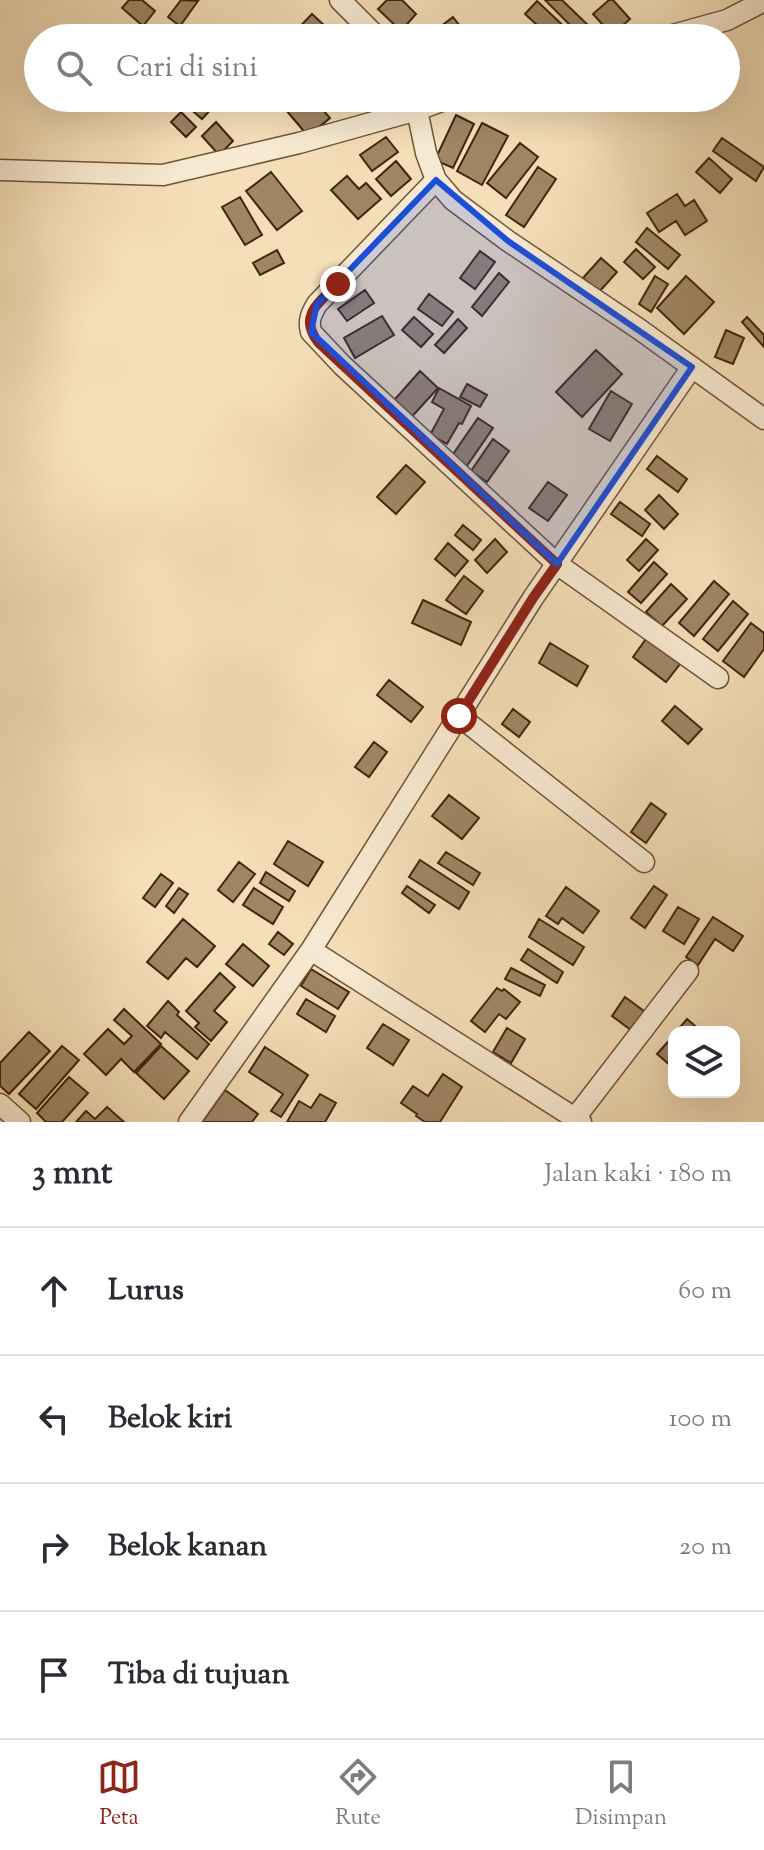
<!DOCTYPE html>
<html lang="id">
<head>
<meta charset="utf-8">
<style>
	:root { --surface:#fff; --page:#f2f2f3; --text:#2b2b33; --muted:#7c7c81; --line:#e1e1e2; --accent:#8f2418 }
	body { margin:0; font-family:"Sorts Mill Goudy",serif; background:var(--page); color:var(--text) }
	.controls { position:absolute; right:24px; bottom:24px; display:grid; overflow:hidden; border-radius:16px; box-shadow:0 8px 32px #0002 }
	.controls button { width:72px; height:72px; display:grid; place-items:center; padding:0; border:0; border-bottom:2px solid var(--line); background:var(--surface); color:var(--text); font:40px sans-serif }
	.stop { position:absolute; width:24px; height:24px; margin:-18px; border:6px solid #8f2418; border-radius:50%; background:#fff }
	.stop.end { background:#8f2418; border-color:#fff; box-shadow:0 2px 8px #0008 }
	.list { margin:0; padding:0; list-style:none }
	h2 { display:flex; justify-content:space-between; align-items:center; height:104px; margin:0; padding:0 32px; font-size:34px }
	h2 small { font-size:26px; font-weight:400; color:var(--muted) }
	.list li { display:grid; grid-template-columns:52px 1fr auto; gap:24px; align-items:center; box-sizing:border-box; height:128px; padding:0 32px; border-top:2px solid var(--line) }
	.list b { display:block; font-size:30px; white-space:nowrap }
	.list em { font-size:26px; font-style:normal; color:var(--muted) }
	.icon { flex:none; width:44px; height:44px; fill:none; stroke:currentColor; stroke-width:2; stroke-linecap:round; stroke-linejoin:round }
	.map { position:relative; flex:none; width:764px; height:1122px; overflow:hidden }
	.search { position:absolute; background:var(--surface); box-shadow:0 8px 32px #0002; left:24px; right:24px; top:24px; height:88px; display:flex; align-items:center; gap:20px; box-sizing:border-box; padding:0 28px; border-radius:44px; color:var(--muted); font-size:30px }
	.sheet { height:616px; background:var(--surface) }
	nav { display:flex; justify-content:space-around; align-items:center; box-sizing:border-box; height:112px; border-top:2px solid var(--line); background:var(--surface); font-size:22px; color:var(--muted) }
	nav a { display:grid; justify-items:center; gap:4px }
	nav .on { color:var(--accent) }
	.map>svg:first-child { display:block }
	.building { fill:#a08666; stroke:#43250c; stroke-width:2 }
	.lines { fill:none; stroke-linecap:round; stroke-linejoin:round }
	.minor-casing { stroke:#705437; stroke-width:23 }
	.minor { stroke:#f8ead2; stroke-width:20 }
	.route { stroke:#8f2418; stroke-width:10 }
	.marked { fill:#1d4ed8; fill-opacity:0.2; stroke:#1d4ed8; stroke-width:6; stroke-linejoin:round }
</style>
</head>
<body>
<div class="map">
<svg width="764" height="1122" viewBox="0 0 764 1122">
	<rect width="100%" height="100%" fill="#f5dfb9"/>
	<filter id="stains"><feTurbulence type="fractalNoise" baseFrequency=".0025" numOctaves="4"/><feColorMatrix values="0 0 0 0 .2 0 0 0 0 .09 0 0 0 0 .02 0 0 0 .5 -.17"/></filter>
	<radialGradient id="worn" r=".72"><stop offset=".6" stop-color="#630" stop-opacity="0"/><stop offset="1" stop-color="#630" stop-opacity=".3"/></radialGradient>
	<path class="building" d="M129,0H142L155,11L143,26L122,8Z
		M181,0L198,1L180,26L168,17Z
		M387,0H402L416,14L401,31L378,9Z
		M545,0H562L594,31L587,38H583Z
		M609,0H613L630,19L612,35L593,14Z
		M537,1L573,35L569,38H551L525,14Z
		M312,14L325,26L313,38H289Z
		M453,17L460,26L445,38H433L431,34Z
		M194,98H203L213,107L202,119L187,106Z
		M300,98H313L330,118L308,136L286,110Z
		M181,112L196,127L186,137L171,122Z
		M456,115L474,124L453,168L435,160Z
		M216,122L233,141L219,155L202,136Z
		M482,123L508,136L482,185L457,171Z
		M386,137L398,152L372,171L360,155Z
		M722,138L764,167L756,181L713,151Z
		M520,143L538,157L506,198L487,183Z
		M709,158L732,179L720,193L696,172Z
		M396,161L411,179L391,196L376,179Z
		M538,167L556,179L524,227L506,215Z
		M271,172L302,211L277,230L246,191Z
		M347,176L359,189L366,183L381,199L358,219L331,190Z
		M677,194L685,206L694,200L707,221L685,235L676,221L659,232L647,213Z
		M240,197L262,235L245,245L222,207Z
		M647,228L680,255L668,269L636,242Z
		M636,249L655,267L643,279L624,262Z
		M277,250L284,263L260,275L253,263Z
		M480,251L495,262L475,289L460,278Z
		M601,258L617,272L599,292L583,278Z
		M499,273L509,282L482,316L472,307Z
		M655,276L668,284L651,312L639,304Z
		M686,276L714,302L684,334L657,308Z
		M365,290L374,303L347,321L338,309Z
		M429,294L453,312L442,326L418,309Z
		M382,316L394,335L355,358L344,338Z
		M414,317L433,334L421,347L402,330Z
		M747,317L764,335V347L742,322Z
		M458,319L467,328L444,353L435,345Z
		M726,330L744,338L733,364L715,357Z
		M596,350L622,374L582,417L556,392Z
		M420,371L438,388L407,422L389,406Z
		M467,384L487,395L480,407L460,397Z
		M439,388L471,406L462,424L459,423L447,444L430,435L444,409L432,402Z
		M611,391L632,404L610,441L589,429Z
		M478,418L493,428L464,470L449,460Z
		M493,439L509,451L487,482L471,471Z
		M657,456L687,479L678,492L647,469Z
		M406,465L425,482L396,514L377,497Z
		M548,482L567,495L548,521L529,508Z
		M659,495L678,514L664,529L645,510Z
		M620,502L650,524L642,536L611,514Z
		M463,525L481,540L473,550L455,535Z
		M495,539L507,552L487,573L475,560Z
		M646,539L658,550L639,571L627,560Z
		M448,543L468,561L455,576L435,559Z
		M654,562L667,574L641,603L628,592Z
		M464,576L483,591L466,614L446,600Z
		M714,581L729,594L694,636L679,623Z
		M671,584L687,599L662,626L646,612Z
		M423,600L471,622L461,645L412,623Z
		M733,601L748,614L718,651L703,639Z
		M751,623L764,633V649L744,677L723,661Z
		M646,639L680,664L666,682L633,657Z
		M550,643L588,666L577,686L539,663Z
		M389,680L423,707L411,722L377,695Z
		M675,706L702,729L688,744L662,721Z
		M513,709L530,722L519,737L502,724Z
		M374,742L387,752L369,777L355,767Z
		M449,795L479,818L462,839L432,816Z
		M651,803L666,814L646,843L631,832Z
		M288,841L323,862L308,886L274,864Z
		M446,852L480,873L473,885L438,863Z
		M420,860L469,892L459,909L409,877Z
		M239,862L255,874L233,902L218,890Z
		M266,872L295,891L289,901L260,883Z
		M161,874L173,883L155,907L143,898Z
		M407,886L435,905L429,913L402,893Z
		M654,886L667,895L645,928L631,918Z
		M566,887L599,911L583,933L562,918L558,924L546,916Z
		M179,888L188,894L174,913L166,906Z
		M254,888L283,907L273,924L243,905Z
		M678,907L699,919L684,944L663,931Z
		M713,917L743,936L733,951L715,939L698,965L686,957Z
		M183,919L215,946L197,967L186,958L168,979L147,962Z
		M539,919L584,947L573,965L529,937Z
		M278,932L293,944L284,955L269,944Z
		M243,944L269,966L253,986L226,964Z
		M528,949L563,972L557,983L521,960Z
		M511,968L545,985L540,996L505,979Z
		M311,969L349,992L338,1009L301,986Z
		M220,973L235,987L214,1011L227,1022L211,1041L195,1027L199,1023L186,1011Z
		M497,988L502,991L504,989L520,1002L506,1019L499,1014L485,1032L471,1021Z
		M625,997L648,1014L635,1033L612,1016Z
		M306,999L335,1016L326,1032L297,1014Z
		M168,1001L179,1012L177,1015L209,1044L197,1059L165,1032L161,1038L147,1026Z
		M124,1009L161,1044L134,1072L121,1059L106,1075L84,1054L108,1029L124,1044L132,1036L114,1020Z
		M687,1019L701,1031L700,1032H676Z
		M383,1024L409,1040L393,1065L367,1048Z
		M507,1028L525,1039L511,1063L493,1052Z
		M29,1032L50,1051L9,1094L0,1086V1063Z
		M674,1035V1062L671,1066L657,1054Z
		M62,1046L79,1060L36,1109L19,1094Z
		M161,1046L189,1071L164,1099L136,1073Z
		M265,1047L308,1075L281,1117L271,1111L283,1094L249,1072Z
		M443,1074L462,1087L440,1122H425L416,1116L417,1114L401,1103L413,1086L428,1096Z
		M69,1077L88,1093L62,1122H46L37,1113Z
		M225,1090L258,1114L252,1122H202Z
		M320,1094L336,1103L325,1122H287L299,1101L311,1108Z
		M107,1107L124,1122H76L86,1111L95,1119Z"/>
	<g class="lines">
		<g class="minor-casing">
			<path id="minor" d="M340,0L378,38
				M662,38L727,20L764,1
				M417,110L426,153L436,180L453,200L508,241L639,329L764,419
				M0,170L163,175L299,143L417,110L450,98
				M436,180L317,304C311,314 308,321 311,332L342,365L557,564L718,678
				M459,716L644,862
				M311,950L581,1122
				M0,1104L20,1122
				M575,1118L688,971
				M189,1122L311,950L533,598L692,367"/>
		</g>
		<use href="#minor" class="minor"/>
	</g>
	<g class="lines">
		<path class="route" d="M338,284C319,302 298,316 318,342L557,564L533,598L459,716"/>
	</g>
	<path class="marked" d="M436,180L508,241L692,367L557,564L311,332L317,304Z"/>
	<rect width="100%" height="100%" filter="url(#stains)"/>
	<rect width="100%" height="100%" fill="url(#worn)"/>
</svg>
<div class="controls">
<button><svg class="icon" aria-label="layers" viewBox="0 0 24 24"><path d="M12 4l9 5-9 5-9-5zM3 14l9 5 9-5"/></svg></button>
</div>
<div class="stop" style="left:459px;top:716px"></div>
<div class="stop end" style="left:338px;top:284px"></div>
<div class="search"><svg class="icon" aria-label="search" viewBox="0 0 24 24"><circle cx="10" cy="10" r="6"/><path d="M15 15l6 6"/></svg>Cari di sini</div>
</div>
<section class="sheet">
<h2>3 mnt<small>Jalan kaki · 180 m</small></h2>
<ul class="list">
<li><svg class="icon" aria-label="ahead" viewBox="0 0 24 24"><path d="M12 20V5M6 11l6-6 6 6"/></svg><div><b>Lurus</b></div><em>60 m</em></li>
<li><svg class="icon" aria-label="left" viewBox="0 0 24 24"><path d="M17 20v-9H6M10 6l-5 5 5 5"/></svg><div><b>Belok kiri</b></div><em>100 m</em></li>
<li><svg class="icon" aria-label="right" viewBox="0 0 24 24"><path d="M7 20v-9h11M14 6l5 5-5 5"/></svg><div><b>Belok kanan</b></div><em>20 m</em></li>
<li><svg class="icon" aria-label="arrive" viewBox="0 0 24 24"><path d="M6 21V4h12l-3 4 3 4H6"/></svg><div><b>Tiba di tujuan</b></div></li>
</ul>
</section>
<nav>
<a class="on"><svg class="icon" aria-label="map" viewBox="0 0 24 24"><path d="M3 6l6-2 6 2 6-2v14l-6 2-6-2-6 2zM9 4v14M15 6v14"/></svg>Peta</a>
<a><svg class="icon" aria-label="directions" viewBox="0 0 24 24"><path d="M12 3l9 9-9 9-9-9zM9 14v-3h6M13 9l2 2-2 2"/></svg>Rute</a>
<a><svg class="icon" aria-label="saved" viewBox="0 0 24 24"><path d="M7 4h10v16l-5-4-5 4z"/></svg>Disimpan</a>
</nav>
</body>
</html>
